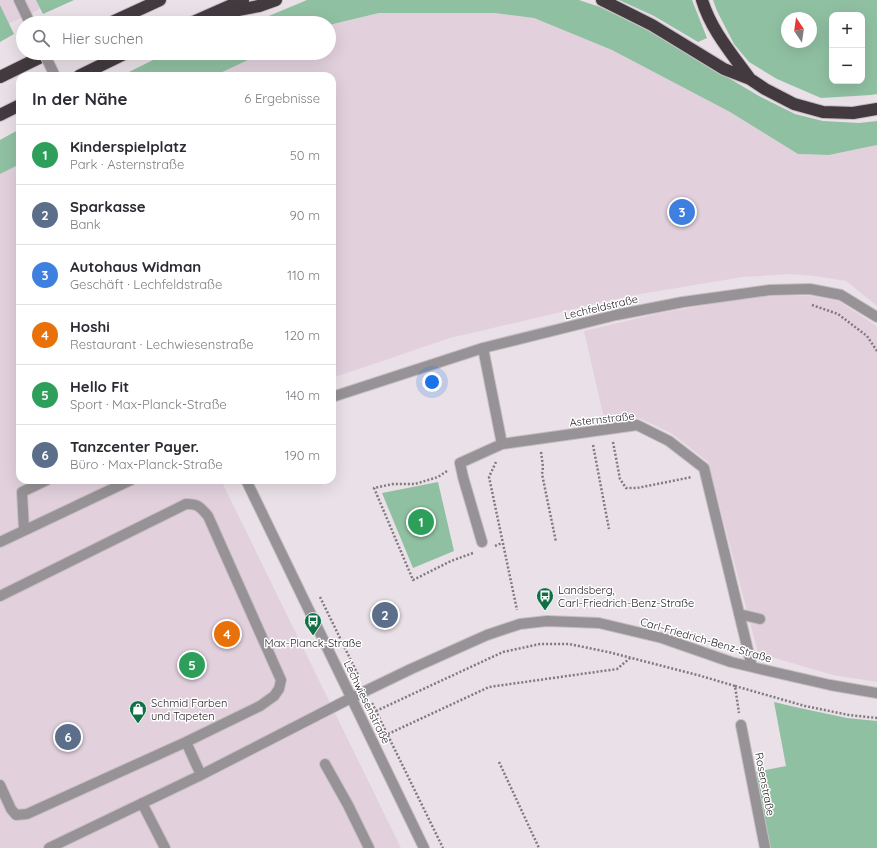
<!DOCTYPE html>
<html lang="de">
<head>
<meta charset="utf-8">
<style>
	:root { --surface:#fff; --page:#f7f7f7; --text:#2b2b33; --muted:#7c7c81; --line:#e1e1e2; --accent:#ea580c }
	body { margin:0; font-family:Quicksand,sans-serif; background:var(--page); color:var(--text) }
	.controls { position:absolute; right:12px; top:12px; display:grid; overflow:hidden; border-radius:8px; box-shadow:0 4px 16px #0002 }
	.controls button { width:36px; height:36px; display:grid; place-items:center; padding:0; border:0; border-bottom:1px solid var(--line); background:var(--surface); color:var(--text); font:20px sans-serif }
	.compass { position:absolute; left:781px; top:12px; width:36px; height:36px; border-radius:50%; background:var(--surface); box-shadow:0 4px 16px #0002; rotate:347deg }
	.you { position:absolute; left:432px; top:382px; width:14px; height:14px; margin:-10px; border:3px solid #fff; border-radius:50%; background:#1a73e8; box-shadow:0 0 0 6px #1a73e833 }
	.badge { display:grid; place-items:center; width:26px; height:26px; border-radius:50%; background:var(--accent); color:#fff; font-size:13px; font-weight:700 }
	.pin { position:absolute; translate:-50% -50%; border:2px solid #fff; box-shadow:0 1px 4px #0006 }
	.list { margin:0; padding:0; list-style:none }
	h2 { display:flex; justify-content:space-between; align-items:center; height:52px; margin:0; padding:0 16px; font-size:17px }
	h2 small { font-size:13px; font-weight:400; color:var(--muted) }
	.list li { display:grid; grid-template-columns:26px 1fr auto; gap:12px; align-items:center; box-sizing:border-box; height:60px; padding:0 16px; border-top:1px solid var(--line) }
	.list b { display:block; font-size:15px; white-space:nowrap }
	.list p { margin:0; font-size:13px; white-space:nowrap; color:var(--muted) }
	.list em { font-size:13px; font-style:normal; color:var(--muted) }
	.icon { flex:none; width:22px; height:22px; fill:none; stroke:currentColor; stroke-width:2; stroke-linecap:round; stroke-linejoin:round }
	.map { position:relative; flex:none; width:877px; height:848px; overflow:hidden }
	.search { position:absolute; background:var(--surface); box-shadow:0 4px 16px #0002; left:16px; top:16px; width:320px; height:44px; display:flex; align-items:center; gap:10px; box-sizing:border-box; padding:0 14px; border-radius:22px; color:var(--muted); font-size:15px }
	.panel { position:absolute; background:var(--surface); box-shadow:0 4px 16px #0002; left:16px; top:72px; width:320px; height:412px; border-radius:12px }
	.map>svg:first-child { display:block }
	.built { fill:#e2d1dd }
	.green { fill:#90c0a2; fill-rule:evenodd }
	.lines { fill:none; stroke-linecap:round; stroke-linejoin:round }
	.minor-casing { stroke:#c7bec4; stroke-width:12 }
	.highway-casing { stroke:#c7bec4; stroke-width:14 }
	.path { stroke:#80797e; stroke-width:2.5; stroke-dasharray:2 2; stroke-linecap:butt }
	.minor { stroke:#969295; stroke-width:10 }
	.highway { stroke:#423a3f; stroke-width:12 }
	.minor-bridge-casing { stroke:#c7bec4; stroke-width:12; stroke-linecap:butt }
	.minor-bridge { stroke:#969295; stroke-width:10 }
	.labels { text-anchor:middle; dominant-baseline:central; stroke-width:3; stroke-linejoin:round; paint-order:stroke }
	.street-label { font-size:11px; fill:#282427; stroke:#fff }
	.poi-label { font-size:11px; fill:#282427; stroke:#fff; text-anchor:start }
</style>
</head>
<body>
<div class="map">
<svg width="877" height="848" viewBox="0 0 877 848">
	<rect width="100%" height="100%" fill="#eae0e7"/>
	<path class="built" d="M0,0H48L38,10L8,24L0,22Z
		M379,13H494L534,18L612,50L730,112L798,154L829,155L877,145V306L846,281L815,276L790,274L743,277L629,296L450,338L332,378V76H214L263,53H329V25Z
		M20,129V480H221L401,848H0V140Z
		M771,296H811L839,301L875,325L877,327V682L833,675L758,653L708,462L671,433L639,418L605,423L584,331L660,313L725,302Z"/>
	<path class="green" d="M36,0H74L43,14Z
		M307,0H579L600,7L651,32L759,96L795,114L823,121L859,123L877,121V145L829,155L798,154L730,112L612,50L534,18L494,13H379L329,25V23H231L264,18Z
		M619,0H692L707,38L698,42L654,16Z
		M713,0H877V94L871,95L821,98L777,79L749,62L734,44L717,11ZM832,15H862V81H832ZM787,18H811V42H787Z
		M0,5L14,34L0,42Z
		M167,53H263L214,76H121Z
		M20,129V164L0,174V140Z
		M438,482L454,551L413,568L382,493Z
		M774,702L795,707L847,718L877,721V848H770L755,772L786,766Z"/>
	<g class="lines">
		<g class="minor-casing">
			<path id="minor" d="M19,0L30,23
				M483,348L502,444L637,425L669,441L704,468L752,667
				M332,397L483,348L616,315L683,302L770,290L810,289L841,295L877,317
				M246,480L424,848
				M24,530L22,492L47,480
				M0,542L131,480
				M482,542L463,477L460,463L502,444
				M0,596L186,504C199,504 200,507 208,516L281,680L279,689L274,696L260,706L186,742L27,814L16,815L11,809L0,785
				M739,614L760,619
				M741,725L765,848
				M186,742L201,775
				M325,764L348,805L369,848
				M142,803L165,848
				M49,848L201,775L351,698L411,669L487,635L520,624L547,621L599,623L662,638L731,662L752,667L830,685L877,693"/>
		</g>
		<g class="highway-casing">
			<path id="highway" d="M602,0L652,25L724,69L750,79L765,89L794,104L823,112L853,113L877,109
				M702,0C711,30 732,54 750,79
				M207,16L259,6L276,0
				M110,23L160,0
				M191,23L243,0
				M79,76L126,53
				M0,77L49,53
				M0,115L20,105"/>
		</g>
		<path class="path" d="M812,305L838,314L867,336L877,351
			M613,442L620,479L626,488H637L692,477
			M593,445L609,529
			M541,452L543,467L542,474L556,542
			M496,462L489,477L517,610
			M447,471L438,477L415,484H393L374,488L413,580L451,561L473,553
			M495,546L502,543
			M320,597L360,679
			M735,686L805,706L849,715L877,718
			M372,703L443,848
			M376,711L503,652L540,644H569L608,652L701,676L735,686L739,713
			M388,734L489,687L617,669L630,658
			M499,762L539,848"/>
		<use href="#minor" class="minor"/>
		<use href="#highway" class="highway"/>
		<g class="minor-bridge-casing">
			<path id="minor-bridge" d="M44,53L55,76"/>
		</g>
		<use href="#minor-bridge" class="minor-bridge"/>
	</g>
	<defs>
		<g id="bus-pin" transform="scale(0.9)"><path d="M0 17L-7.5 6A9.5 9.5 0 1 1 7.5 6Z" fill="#106f44" stroke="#fff"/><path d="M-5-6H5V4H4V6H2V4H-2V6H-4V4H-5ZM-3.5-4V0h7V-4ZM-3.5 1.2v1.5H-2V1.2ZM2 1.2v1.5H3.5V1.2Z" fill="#fff"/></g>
		<g id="shop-pin" transform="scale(0.9)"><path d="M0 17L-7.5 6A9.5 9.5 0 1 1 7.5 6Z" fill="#106f44" stroke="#fff"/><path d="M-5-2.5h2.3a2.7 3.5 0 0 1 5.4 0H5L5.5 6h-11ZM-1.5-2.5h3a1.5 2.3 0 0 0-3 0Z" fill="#fff"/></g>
	</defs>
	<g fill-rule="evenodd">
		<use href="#bus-pin" x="545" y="596"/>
		<use href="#bus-pin" x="313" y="621"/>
		<use href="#shop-pin" x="138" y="709"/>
	</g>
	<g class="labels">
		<g class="street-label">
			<text transform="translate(601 307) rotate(-13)">Lechfeldstraße</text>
			<text transform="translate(602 419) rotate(-6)">Asternstraße</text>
			<text transform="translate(706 640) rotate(16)">Carl-Friedrich-Benz-Straße</text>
			<text transform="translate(367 702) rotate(64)">Lechwiesenstraße</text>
			<text transform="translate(765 784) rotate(79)">Rosenstraße</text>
		</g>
		<g class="poi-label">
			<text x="558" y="590">Landsberg,<tspan x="558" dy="13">Carl-Friedrich-Benz-Straße</tspan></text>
			<text x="313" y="643" text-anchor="middle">Max-Planck-Straße</text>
			<text x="151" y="703">Schmid Farben<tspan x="151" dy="13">und Tapeten</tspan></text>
		</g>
	</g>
</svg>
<div class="controls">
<button>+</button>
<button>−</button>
</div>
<svg class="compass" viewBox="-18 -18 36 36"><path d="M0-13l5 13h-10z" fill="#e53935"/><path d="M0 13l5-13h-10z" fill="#7c7c81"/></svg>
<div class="you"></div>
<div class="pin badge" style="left:421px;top:522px;background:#2e9e5b">1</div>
<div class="pin badge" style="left:385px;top:615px;background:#5c6f8a">2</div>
<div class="pin badge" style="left:682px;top:212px;background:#3f7fe0">3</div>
<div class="pin badge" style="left:227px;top:634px;background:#e8710a">4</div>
<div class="pin badge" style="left:192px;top:665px;background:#2e9e5b">5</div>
<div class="pin badge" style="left:68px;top:737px;background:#5c6f8a">6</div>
<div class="search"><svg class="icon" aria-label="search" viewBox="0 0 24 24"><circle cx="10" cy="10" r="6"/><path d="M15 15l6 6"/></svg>Hier suchen</div>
<section class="panel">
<h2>In der Nähe<small>6 Ergebnisse</small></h2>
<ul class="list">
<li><span class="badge" style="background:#2e9e5b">1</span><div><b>Kinderspielplatz</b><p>Park · Asternstraße</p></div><em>50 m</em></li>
<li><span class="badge" style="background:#5c6f8a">2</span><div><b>Sparkasse</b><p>Bank</p></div><em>90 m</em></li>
<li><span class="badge" style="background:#3f7fe0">3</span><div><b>Autohaus Widman</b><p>Geschäft · Lechfeldstraße</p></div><em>110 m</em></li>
<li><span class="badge" style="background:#e8710a">4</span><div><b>Hoshi</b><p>Restaurant · Lechwiesenstraße</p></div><em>120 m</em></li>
<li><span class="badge" style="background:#2e9e5b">5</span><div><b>Hello Fit</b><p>Sport · Max-Planck-Straße</p></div><em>140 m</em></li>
<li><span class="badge" style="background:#5c6f8a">6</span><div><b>Tanzcenter Payer.</b><p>Büro · Max-Planck-Straße</p></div><em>190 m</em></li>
</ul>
</section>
</div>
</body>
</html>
